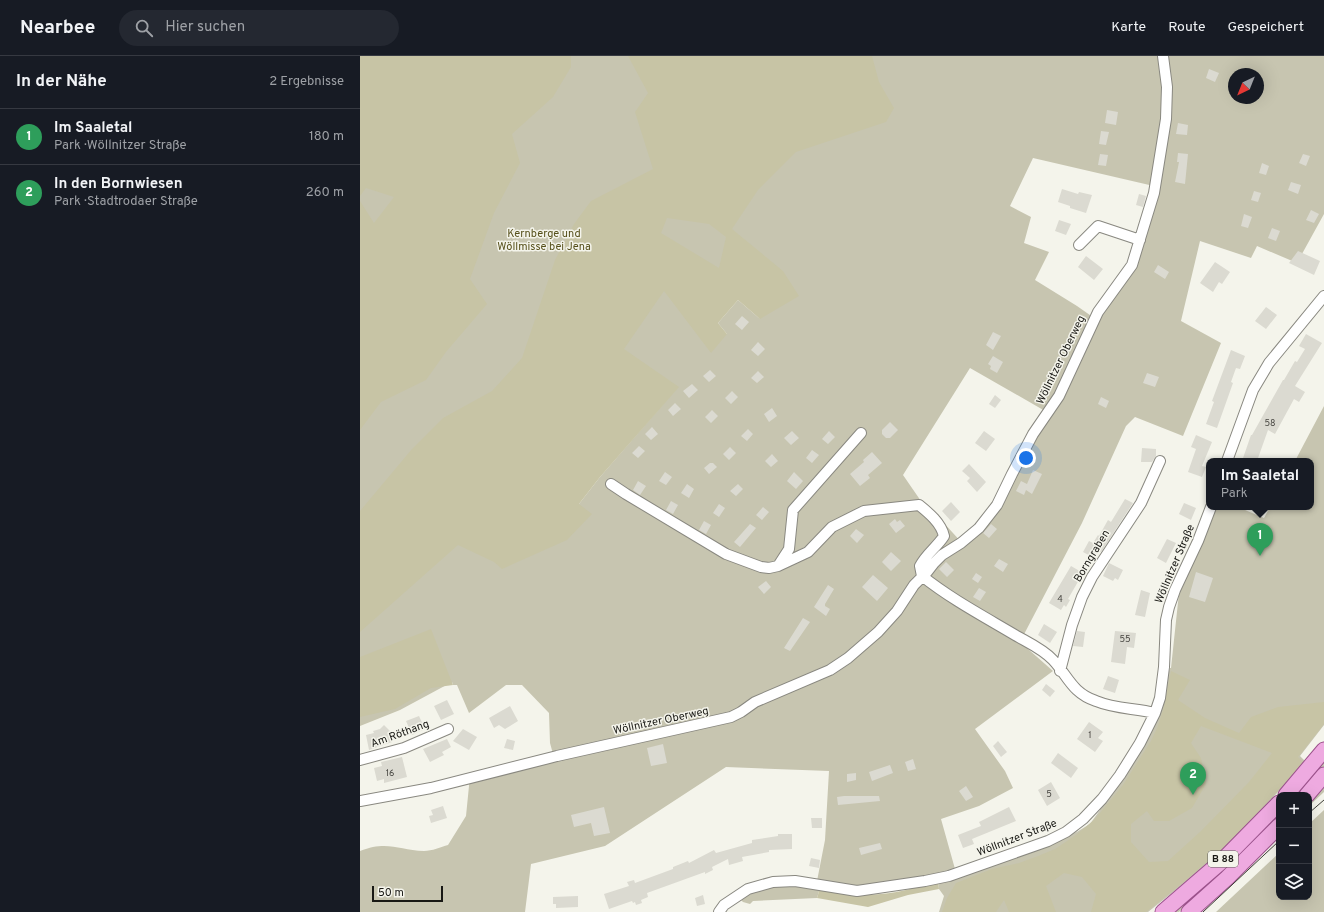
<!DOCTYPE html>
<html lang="de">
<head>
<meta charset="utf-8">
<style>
	:root { --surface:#171b24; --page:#242831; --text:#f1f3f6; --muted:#9ea1a6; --line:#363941; --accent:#ea580c }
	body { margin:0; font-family:Overpass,sans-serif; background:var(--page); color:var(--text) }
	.controls { position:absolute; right:12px; bottom:12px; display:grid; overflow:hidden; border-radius:8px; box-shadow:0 4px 16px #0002 }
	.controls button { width:36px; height:36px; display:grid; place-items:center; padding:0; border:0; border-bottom:1px solid var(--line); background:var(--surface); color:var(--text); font:20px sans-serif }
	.compass { position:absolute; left:868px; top:12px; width:36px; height:36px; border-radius:50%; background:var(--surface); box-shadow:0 4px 16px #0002; rotate:223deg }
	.scale { position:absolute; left:12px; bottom:10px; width:71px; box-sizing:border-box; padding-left:4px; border:2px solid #181814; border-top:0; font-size:11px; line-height:14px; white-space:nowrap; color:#181814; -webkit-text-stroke:3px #f4f4eb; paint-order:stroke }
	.you { position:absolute; left:666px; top:402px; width:14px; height:14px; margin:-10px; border:3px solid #fff; border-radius:50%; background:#1a73e8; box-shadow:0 0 0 6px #1a73e833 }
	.badge { display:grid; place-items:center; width:26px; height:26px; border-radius:50%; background:var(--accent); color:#fff; font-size:13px; font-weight:700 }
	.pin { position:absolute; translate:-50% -33px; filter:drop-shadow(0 1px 2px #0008) }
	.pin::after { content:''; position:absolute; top:21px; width:14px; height:12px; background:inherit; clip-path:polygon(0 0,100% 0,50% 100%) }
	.popup { position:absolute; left:846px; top:402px; width:108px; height:52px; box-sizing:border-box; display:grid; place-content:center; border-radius:8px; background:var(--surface); filter:drop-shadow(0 1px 3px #0005); font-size:13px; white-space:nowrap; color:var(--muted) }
	.popup b { font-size:15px; color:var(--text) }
	.popup::after { content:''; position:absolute; left:50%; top:100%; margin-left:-8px; border:8px solid transparent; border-top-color:var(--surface) }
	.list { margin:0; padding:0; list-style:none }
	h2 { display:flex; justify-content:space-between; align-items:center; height:52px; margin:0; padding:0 16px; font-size:17px }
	h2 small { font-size:13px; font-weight:400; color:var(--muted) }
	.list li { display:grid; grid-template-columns:26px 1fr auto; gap:12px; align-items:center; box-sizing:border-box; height:56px; padding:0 16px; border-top:1px solid var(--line) }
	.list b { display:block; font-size:15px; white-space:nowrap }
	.list p { margin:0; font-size:13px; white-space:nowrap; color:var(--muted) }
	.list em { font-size:13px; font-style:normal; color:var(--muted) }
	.icon { flex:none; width:22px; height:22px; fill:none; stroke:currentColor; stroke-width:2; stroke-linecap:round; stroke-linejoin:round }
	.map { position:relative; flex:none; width:964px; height:856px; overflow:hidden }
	header { display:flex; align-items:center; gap:24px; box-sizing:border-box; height:56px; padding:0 20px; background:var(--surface); border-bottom:1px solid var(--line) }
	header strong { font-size:19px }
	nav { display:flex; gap:22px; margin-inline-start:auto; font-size:14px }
	.search { width:280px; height:36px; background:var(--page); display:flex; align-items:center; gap:10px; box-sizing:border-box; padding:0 14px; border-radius:22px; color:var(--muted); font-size:15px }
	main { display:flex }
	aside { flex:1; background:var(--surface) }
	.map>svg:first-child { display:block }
	.green { fill:#c7c5b0; fill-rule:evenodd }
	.forest { fill:#c7c4a5; fill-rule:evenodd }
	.building { fill:#dbdad1 }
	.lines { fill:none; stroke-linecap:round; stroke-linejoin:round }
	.street-casing { stroke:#898880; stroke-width:12 }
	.primary-casing { stroke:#9b528b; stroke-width:17 }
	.street { stroke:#fff; stroke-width:10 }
	.primary { stroke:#eeaae0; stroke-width:15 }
	.tram { stroke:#3e3e39; stroke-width:1 }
	.labels { text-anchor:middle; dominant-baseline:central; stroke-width:3; stroke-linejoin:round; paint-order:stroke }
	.number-label { font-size:9px; fill:#494843 }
	.shield { fill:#f4f4eb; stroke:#5a5a54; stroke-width:1 }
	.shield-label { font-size:10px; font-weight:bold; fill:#181814 }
	.park-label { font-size:11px; fill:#56501b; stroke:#f4f4eb }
	.street-label { font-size:11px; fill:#181814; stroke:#f4f4eb }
</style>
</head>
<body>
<header>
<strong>Nearbee</strong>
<div class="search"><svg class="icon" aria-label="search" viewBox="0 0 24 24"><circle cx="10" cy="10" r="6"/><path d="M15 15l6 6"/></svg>Hier suchen</div>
<nav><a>Karte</a><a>Route</a><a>Gespeichert</a></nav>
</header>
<main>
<aside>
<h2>In der Nähe<small>2 Ergebnisse</small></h2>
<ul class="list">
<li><span class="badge" style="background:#2e9e5b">1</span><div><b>Im Saaletal</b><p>Park · Wöllnitzer Straße</p></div><em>180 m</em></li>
<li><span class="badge" style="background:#2e9e5b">2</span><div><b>In den Bornwiesen</b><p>Park · Stadtrodaer Straße</p></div><em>260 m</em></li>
</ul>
</aside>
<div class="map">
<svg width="964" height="856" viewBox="0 0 964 856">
	<rect width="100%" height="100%" fill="#f4f4eb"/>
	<path class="green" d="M0,0H964V158L937,207L897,190L891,202L840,185L821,265L861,287L823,380L775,361L766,370L722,467L660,586L693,615L615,673L645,715L653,732L619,750L581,763L595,813L561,823L508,831L457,825L465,784L469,715L366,711L245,790L171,808L165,856H0V795C27,784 39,794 64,795C72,795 81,791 88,789L106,760L110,720L193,698L190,687L189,657L162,629H146L109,657L97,629H93L92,626L40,654L0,670ZM874,18H898V42H874ZM673,102L798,131L792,161L780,199L774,214L737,264L717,250L675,224L689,196L664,187L671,161L650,150ZM378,238L400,263L378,244L358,267L367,278H342ZM610,312L692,359L674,381L617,477L603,488L572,454L563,448L543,419ZM319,330L240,421L219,448L214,450Z
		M964,350V669L940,700L946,706L871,786L827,825L788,856H579L584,840L579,833L578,825L689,787L758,725L806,627L810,612H811L819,537L856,451H878L904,462L910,451H951V405H935ZM740,754L730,768L715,777L739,754Z
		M964,702V710L939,739H934Z
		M964,728V736L949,750V745Z
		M919,754V761L870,810L819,856H809Z
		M964,754V856H856L919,797V841H949V768Z
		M421,828L460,832L457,842L393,845L390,848L383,846L380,843L394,835Z"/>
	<path class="forest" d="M0,0H211V11L193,41L152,78L160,107L134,157L110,223L127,248L86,296L66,324L21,346L0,374V145L14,167L34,141L6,132L0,140Z
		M268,0H512L519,26L534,52L526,66L436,96L398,134L372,173L423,215L439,240L400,263L378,244L358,267L367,278L351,297L304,235L264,293L319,331L240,421L219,448L232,458L207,484L142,513L134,506L98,489L0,576V455L52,393L83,362L132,335L162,302L195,204L214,168L231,145L293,113L275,56L288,37ZM307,162L349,168L366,181L359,212L301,177Z
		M71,573L93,629L71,632L35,653L0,661V601Z
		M811,615L830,624L818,644L845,662L879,677L891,661L918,651L964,646V668L938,701L944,707L870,786L826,824L786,856H731L736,838L722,821L704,817L686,830L696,856H649L644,844L636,856H582L587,842L596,827L632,813L659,807L678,800L695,793L716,779L735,763L763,729L791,685L798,670L803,654ZM841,670L912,697L889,726L841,775L808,805L789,806L771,786V768L787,755L794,765H809L832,752L846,728L841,702L831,687Z
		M578,825L579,833L548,839L508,851L457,842L460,832C472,834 485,838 497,838C524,841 552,833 578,825Z"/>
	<path class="building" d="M849,13L859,17L855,26L846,22Z
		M747,54L758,56L756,69L745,67Z
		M818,67L828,69L827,79L816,78Z
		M741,75L749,76L746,89L739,88Z
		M818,97L828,98L825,128L815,126L819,106H817Z
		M740,98L748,99L746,110L738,109Z
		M943,98L950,100L946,110L939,107Z
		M902,107L909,110L906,119L899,117Z
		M931,126L941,129L938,138L928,134Z
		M702,133L718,138L719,136L732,139L726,157L710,152V150L698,146Z
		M894,135L901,137L898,146L891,144Z
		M779,138L786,140L783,151L776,149Z
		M951,154L959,158L954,167L946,164Z
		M884,158L892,161L888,172L881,170Z
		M699,164L711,168L706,179L695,175Z
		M912,172L920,175L916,185L908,182Z
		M938,195L960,205L954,219L929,207Z
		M726,200L743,213L734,224L718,211Z
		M855,206L870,216L862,228L859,226L853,236L840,227Z
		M798,209L809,216L805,223L794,216Z
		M906,251L917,259L906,273L895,265Z
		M382,260L389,266L382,274L375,268Z
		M633,276L641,280L633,294L626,289Z
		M946,278L962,287L935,330L945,336L939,346L934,343L915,378L908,374L897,405H882L891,379H892L923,324H924L935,305L937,306L945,293L939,290Z
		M398,286L405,293L398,300L391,294Z
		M871,294L885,300L880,313L876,312L871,326L873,327L857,372L846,368L854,346L852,345Z
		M633,300L643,306L637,317L630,313L631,310L628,308Z
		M350,314L356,320L349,326L343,320Z
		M398,315L404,321L397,327L391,322Z
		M787,317L799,321L795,331L783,327Z
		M332,328L338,334L329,342L323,335Z
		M372,335L378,341L371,348L365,342Z
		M635,339L641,344L635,352L629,348Z
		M741,341L749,345L746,352L738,348Z
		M315,347L321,353L313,360L308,354Z
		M412,352L417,360L409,366L404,358Z
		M352,354L358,360L351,367L345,361Z
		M530,366L538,374L530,382H526L522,378V374Z
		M292,371L298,378L291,384L285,378Z
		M388,373L393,378L387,385L381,380Z
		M432,375L439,382L431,389L424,382Z
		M469,375L475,381L468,388L462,383Z
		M624,375L635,383L626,395L615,387Z
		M836,379L852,386L842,410L846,411L842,421L828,416L836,393L831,391Z
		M279,390L285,395L278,402L272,397Z
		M370,391L376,397L369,404L363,398Z
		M782,392L796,393V400L792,406H781Z
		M452,394L459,399L452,407L446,402Z
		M512,396L522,407L508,419L510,422L500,430L490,418L504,406L503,404Z
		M412,398L418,405L411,411L405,405Z
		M350,407H353L357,411L349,418L344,412Z
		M609,408L626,426L617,436L607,425L610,422L602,415Z
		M673,414L682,418L672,438L666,434L664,439L656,435L661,425L667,428Z
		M305,416L312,421L306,429L299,425Z
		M434,416L443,425L436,433L427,425Z
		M278,425L286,430L280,439L273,434Z
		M327,428L334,433L329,442L321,437Z
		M378,428L383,433L376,440L370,435Z
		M765,443L773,447L741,496L739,495L734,502L723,496L729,485L733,487L738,479L739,480L748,464L751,466Z
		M311,445L318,449L313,458L306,454Z
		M591,446L600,456L591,465L582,455Z
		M824,447L836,452L831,464L819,458Z
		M359,448L365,452L359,461L353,457Z
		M403,451L409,456L402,464L396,459Z
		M535,463L537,466L540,464L545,470L536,477L529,468Z
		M344,465L351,469L346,478L339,474Z
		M390,468L396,472L380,491L374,486Z
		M631,468L637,473L629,482L623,477Z
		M496,473L504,479L497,487L490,480Z
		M807,483L816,487L806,507L797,502Z
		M531,496L541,505L531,515L522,506Z
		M639,503L648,508L643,516L634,510Z
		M586,506L594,514L587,521L579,513Z
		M749,507L763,514L758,524L755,522L753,525L743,520Z
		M711,510L723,517L708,543L710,544L706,551L704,549L701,554L689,547Z
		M836,516L853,522L845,546L829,541Z
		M616,517L622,521L618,527L612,523Z
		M513,519L528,532L517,545L502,531Z
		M406,525L411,531L404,538L398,531Z
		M468,529L474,533L465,548V550L470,553L466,560L454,551Z
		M619,532L626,536L620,545L613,541Z
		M781,534L790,537L785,561L775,559Z
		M443,562L450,566L430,595L424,592Z
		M684,568L697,576L690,587L678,579Z
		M717,575L725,576L723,591L713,590Z
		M755,575L776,577L774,592L767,591L765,608L751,606Z
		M748,620L759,624L755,637L743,633Z
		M686,628L695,635L690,641L682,634Z
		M87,644L94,658L81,664L74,650Z
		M150,650L158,665L145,673L139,669L134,672L129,662Z
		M59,660L65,673L52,679L46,665Z
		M729,666L743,676L738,682L743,685L735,696L717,683Z
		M24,669L32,677L30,680L32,686L9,694L6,679L14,677L13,675L20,673Z
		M103,673L117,681L109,694L93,685Z
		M87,683L91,691L82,696L84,699L70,706L63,693Z
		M147,683L155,685L153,694L144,692Z
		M638,685L647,696L641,701L633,690Z
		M303,688L307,707L291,710L287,692Z
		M698,697L718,712L711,722L691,707Z
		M42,701L47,721L24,727V723L17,725L14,712L22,710L21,706Z
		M553,703L556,713L548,715L545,706Z
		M530,709L533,717L512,725L509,716Z
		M496,717V724L487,726V718Z
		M691,726L700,742L687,750L678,734Z
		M606,730L613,741L606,745L599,735Z
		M484,740H519L520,745L478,749L477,741Z
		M83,750L87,762L71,767L69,760L73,759L71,754Z
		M244,751L250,777L234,780L231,767L214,771L211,759Z
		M649,751L656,765L612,783L614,788L603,792L598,779L621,770L619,766Z
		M451,762H462V772H452Z
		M418,778H432V793L409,794V796L382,801L383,805L369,809L368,803L352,811L353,814L345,818V816L287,837L288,841L281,844L282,847L276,849L275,846L273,847L272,845L249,853L244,838L269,830L267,826L274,824L275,827L313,813V811L328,805L329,807L354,794L356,797L392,787V784L418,780Z
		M520,787L522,793L501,799L499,792Z
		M451,802L460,804L459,812L449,810Z
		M343,839L345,848L337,850L335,842Z
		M218,840V851L196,852V848H193V841Z"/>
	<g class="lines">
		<g class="street-casing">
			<path id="street" d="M719,189L738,170L780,184
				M867,405L893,334L909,307L964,240
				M251,428L266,438L366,498L401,511L409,512L418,510L448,496L472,471L504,455L559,449C569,457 581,467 584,480C577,491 566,498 560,510L562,520C591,543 623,560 655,579C667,586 683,593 693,604C708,620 712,637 736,645C755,653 775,652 795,657
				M418,510L429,493L433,454L501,377
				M700,615L712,569L722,541L732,521L781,447L800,405
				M0,704L44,692L88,673
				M0,745L71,732L197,700L371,661L381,656L395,646L470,614L488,602L518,576L537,555L554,529L567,516L574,507L582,499L601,487L619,472L637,449L652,418L673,378L699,340L738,256L772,209L794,137L806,63L807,31L803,0
				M359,856L364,849L388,833L413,826L435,825L497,835L565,825L589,820L688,785L706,776L723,763L742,743L760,719L780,687L795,657L800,642L804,611L806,564L809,551L815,534L838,485L851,451"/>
		</g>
		<g class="primary-casing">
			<path id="primary" d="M926,739L964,694
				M947,739L964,719
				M803,856L862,805L919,747
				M829,856L867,822L919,770"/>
		</g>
		<use href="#street" class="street"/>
		<use href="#primary" class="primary"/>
		<path class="tram" d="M949,757L964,744
			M843,856L919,785"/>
	</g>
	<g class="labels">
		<g class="number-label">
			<text x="910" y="367">58</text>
			<text x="700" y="543">4</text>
			<text x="765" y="583">55</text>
			<text x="730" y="679">1</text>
			<text x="30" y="717">16</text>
			<text x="689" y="738">5</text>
		</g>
		<rect class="shield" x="848" y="795" width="30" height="16" rx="3"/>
		<g class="shield-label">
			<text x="863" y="803">B 88</text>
		</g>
		<g class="park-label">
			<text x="184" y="178">Kernberge und<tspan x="184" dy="13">Wöllmisse bei Jena</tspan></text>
		</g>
		<g class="street-label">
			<text transform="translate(701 304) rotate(-64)">Wöllnitzer Oberweg</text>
			<text transform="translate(732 500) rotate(-59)">Borngraben</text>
			<text transform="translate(815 508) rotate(-67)">Wöllnitzer Straße</text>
			<text transform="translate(301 665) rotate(-12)">Wöllnitzer Oberweg</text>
			<text transform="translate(40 678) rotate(-20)">Am Röthang</text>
			<text transform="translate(657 782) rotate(-21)">Wöllnitzer Straße</text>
		</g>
	</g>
</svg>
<div class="controls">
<button>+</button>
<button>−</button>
<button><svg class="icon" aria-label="layers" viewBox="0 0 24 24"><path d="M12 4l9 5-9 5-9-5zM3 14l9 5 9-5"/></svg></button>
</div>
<svg class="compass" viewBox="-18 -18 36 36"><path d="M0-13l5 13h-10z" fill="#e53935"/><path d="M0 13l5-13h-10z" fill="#9ea1a6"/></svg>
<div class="scale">50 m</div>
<div class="you"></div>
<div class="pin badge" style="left:900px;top:500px;background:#2e9e5b">1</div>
<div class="popup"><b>Im Saaletal</b>Park</div>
<div class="pin badge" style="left:833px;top:739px;background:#2e9e5b">2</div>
</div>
</main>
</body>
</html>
